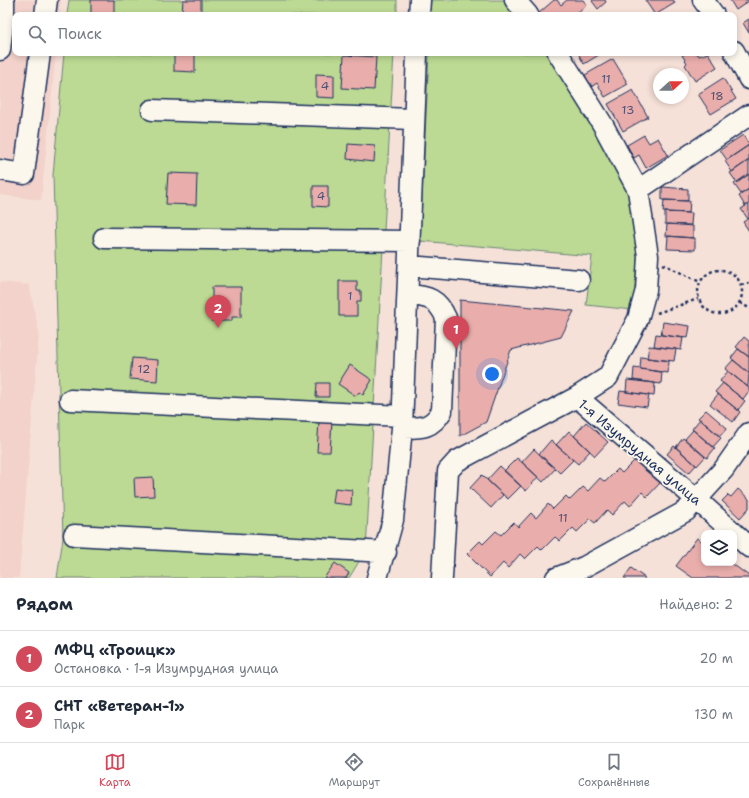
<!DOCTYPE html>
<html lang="ru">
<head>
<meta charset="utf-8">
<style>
	:root { --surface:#fff; --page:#f6f6f7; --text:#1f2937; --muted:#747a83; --line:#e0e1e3; --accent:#d1495b }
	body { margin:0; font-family:"Shantell Sans",sans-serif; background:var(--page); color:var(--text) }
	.controls { position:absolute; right:12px; bottom:12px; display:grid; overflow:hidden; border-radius:8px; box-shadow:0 2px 6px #0003 }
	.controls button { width:36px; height:36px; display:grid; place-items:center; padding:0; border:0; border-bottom:1px solid var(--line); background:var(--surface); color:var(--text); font:20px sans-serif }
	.compass { position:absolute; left:653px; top:68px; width:36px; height:36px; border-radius:50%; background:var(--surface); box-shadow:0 2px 6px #0003; rotate:69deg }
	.you { position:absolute; left:492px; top:374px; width:14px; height:14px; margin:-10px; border:3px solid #fff; border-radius:50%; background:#1a73e8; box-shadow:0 0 0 6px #1a73e833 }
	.badge { display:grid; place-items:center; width:26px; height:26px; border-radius:50%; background:var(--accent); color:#fff; font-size:13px; font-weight:700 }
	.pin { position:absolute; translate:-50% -33px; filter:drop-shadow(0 1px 2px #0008) }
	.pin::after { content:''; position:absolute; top:21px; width:14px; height:12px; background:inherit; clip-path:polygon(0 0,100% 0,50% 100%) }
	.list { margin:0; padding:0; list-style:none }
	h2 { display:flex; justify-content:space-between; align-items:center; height:52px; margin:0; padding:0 16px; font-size:17px }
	h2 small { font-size:13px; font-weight:400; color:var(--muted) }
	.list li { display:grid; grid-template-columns:26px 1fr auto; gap:12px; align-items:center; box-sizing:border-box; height:56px; padding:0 16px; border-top:1px solid var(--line) }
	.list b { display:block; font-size:15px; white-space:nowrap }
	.list p { margin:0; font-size:13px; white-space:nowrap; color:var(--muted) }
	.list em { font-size:13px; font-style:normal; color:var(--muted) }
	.icon { flex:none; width:22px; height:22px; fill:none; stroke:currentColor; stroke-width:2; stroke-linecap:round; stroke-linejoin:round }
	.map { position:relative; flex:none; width:749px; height:578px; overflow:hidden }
	.search { position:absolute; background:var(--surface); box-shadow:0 2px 6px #0003; left:12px; right:12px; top:12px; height:44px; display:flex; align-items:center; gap:10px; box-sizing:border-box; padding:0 14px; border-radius:8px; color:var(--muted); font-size:15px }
	.sheet { height:164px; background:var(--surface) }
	nav { display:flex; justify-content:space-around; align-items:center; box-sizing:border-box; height:56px; border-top:1px solid var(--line); background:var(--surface); font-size:11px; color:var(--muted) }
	nav a { display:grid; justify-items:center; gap:2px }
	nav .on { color:var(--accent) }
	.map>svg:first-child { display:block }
	.built { fill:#f2d2ca }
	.green { fill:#bcda93; stroke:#6c8478 }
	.building { fill:#e9aeab; stroke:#1b2f5e }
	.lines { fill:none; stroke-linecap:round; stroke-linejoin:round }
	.minor-casing { stroke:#1b2f5e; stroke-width:23 }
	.path { stroke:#1b2f5e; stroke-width:2.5; stroke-dasharray:3 3; stroke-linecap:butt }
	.minor { stroke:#fbf7ec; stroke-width:20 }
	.labels { text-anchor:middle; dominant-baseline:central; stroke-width:3.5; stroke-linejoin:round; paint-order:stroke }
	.number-label { font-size:12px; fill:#4e4f71 }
	.street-label { font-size:14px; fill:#1b2f5e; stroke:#fbf7ec }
</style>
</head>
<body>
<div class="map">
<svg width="749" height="578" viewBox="0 0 749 578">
	<rect width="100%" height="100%" fill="#f6e1d8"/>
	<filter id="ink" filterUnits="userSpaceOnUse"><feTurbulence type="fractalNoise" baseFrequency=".025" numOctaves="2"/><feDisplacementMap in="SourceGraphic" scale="8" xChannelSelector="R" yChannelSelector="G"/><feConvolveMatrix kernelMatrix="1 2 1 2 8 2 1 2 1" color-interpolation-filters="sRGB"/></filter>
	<g filter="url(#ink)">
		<path class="built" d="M0,0H61L59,15H15V53H56L41,200L0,195Z
			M0,282L29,285L39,333L19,578H0Z"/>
		<path class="green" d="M69,0H397V15H67Z
			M431,0H504L516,15H430Z
			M64,53H394L366,550L349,578H57L63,538L53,175Z
			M429,53H549L555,60L628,190L638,250L633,310L586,305L592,256L420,241Z"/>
		<path class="building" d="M91,0H114V15H91Z
			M183,0H201V15H182Z
			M554,0H557L561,5L567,0H583L587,5L576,15H541L539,13Z
			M593,0H605L606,2L598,9L592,1Z
			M645,0H673L675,3L655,15Z
			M730,0H749V1L736,10Z
			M749,19V33L743,23Z
			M174,53H195V72L174,71Z
			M578,53H602L584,64Z
			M686,53H697L699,56L708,53L717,67L695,81L685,65L687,63L682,55Z
			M344,55L376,57L374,90L342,88Z
			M613,59L628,84L605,97L597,83L591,87L585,75Z
			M316,74L334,75V98L316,97Z
			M723,78L736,99L711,114L698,94Z
			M633,90L648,117L623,131L608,104Z
			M644,135L649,143L658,138L668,155L646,168L639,155L634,158L627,145Z
			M743,135L749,145L727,160L720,150Z
			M348,144L375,146L374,162L347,159Z
			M749,145V160L732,172L725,161Z
			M749,160V174L737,183L730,173Z
			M168,173L197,174L196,205L166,204Z
			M749,174V189L741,194L734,184Z
			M313,186H328V207L313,206Z
			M662,187L688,189V201L662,200Z
			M749,189V204L745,206L739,196Z
			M664,200L690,201L689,213L663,212Z
			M749,204V218L748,219L741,209Z
			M665,212L692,213L691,225L665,224Z
			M749,218V231L743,222Z
			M667,224L693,226V238L666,236Z
			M668,236L695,238V250L667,249Z
			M339,281H357V291H361V301H357V316H339Z
			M212,287H241V317H232V321H212Z
			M460,300L574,311L561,337L511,350L486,422L460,436Z
			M663,322L690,326L688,338L661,335Z
			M656,334L683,338L681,350L654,346Z
			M744,337L749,341V357L736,347Z
			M649,346L676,349L674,361L647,358Z
			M738,349L749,357V373L731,358Z
			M641,357L669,361L668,373L640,369Z
			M132,358L158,360L157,381L130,379Z
			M733,360L749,373L748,387L725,369Z
			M350,365L372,380L363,395L359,392L356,396L338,384Z
			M634,368L662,372L661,384L633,380Z
			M728,371L749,388V391L743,399L720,381Z
			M627,380L655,383L654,396L626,392Z
			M317,383H329V397H316Z
			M723,383L745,401L738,410L715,392Z
			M620,391L649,395L647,407L618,403Z
			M718,394L740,412L733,422L710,404Z
			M706,410L727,428L720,436L698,418Z
			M700,419L721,438L713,447L692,429Z
			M319,421H332L330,452H317Z
			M586,422L608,442L595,456L574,436Z
			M693,430L715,448L707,458L685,439Z
			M569,431L590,451L578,464L556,445Z
			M683,438L705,457L697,466L676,447Z
			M551,440L573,460L560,473L539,454Z
			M674,446L696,465L689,473L667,454Z
			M534,449L555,469L543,482L522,462Z
			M517,458L538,477L526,491L504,471Z
			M635,460L660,483L647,497L642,492L630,506L625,501L612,515L607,510L595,523L590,519L577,532L573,528L560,541L555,537L542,550L538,546L525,559L520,554L508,568L503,563L490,577L467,554L480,541L483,544L496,531L501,535L514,522L518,527L531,513L536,518L548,504L553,509L566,496L570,500L583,487L588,491L600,478L605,482L618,469L622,473Z
			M500,466L521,486L508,499L487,480Z
			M482,475L503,495L491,508L470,488Z
			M153,477L154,496L135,497L134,478Z
			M335,488L352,490L351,505L333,503Z
			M738,489L749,499V508L740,518L722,501L728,495L731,497Z
			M697,538L704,543V563H731L749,576V578H693L676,566Z
			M335,563L349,573L346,578H324Z
			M631,568L645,578H624Z"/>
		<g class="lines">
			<g class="minor-casing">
				<path id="minor" d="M515,0L528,15
					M703,0L714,15
					M45,15L47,0
					M419,15L420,0
					M0,50L4,15V0
					M734,51L749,79
					M558,53L603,125L638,190L648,256L646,290L638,319L608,377L577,397
					M152,110L413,119
					M0,170L24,174L40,53
					M638,190L749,115
					M104,238L410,241
					M409,266L579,280
					M70,400L402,416
					M402,428C421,428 431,429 442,411L446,318C438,299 428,296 408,295
					M734,533L749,547
					M74,535L386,552
					M377,578L393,520L402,428L417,53
					M442,578L448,471L457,461L577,397L696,499L734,533
					M556,578L584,567L686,511L724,469L749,433"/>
			</g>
			<path class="path" d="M663,264L700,282
				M698 292a22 22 0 1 1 44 0a22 22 0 1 1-44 0Z
				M741,285L749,283
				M740,303L749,308
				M657,313L698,299"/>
			<use href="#minor" class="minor"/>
		</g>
	</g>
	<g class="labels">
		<g class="number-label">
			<text x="606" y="79">11</text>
			<text x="325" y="86">4</text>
			<text x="717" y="96">18</text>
			<text x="628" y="110">13</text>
			<text x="321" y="196">4</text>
			<text x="350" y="296">1</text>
			<text x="144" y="369">12</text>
			<text x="563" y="518">11</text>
		</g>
		<g class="street-label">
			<text transform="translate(640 452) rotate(40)">1-я Изумрудная улица</text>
		</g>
	</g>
</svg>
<div class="controls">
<button><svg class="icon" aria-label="layers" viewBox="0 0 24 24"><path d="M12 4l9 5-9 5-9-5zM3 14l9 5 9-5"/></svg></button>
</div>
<svg class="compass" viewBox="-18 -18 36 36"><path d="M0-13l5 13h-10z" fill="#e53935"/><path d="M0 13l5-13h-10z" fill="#747a83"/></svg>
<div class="you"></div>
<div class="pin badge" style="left:456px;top:349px">1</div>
<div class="pin badge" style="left:218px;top:328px">2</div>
<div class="search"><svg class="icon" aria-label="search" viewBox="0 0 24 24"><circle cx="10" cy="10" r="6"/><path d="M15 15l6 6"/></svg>Поиск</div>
</div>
<section class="sheet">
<h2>Рядом<small>Найдено: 2</small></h2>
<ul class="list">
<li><span class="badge">1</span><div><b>МФЦ «Троицк»</b><p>Остановка · 1-я Изумрудная улица</p></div><em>20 m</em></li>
<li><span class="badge">2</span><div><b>СНТ «Ветеран-1»</b><p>Парк</p></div><em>130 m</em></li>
</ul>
</section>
<nav>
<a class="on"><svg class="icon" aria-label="map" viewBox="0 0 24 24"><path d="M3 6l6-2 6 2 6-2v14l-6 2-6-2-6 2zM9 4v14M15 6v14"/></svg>Карта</a>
<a><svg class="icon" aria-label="directions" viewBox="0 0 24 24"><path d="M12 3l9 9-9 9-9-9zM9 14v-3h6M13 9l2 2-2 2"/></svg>Маршрут</a>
<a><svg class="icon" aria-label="saved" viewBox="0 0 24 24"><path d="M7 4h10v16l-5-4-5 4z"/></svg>Сохранённые</a>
</nav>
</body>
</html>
